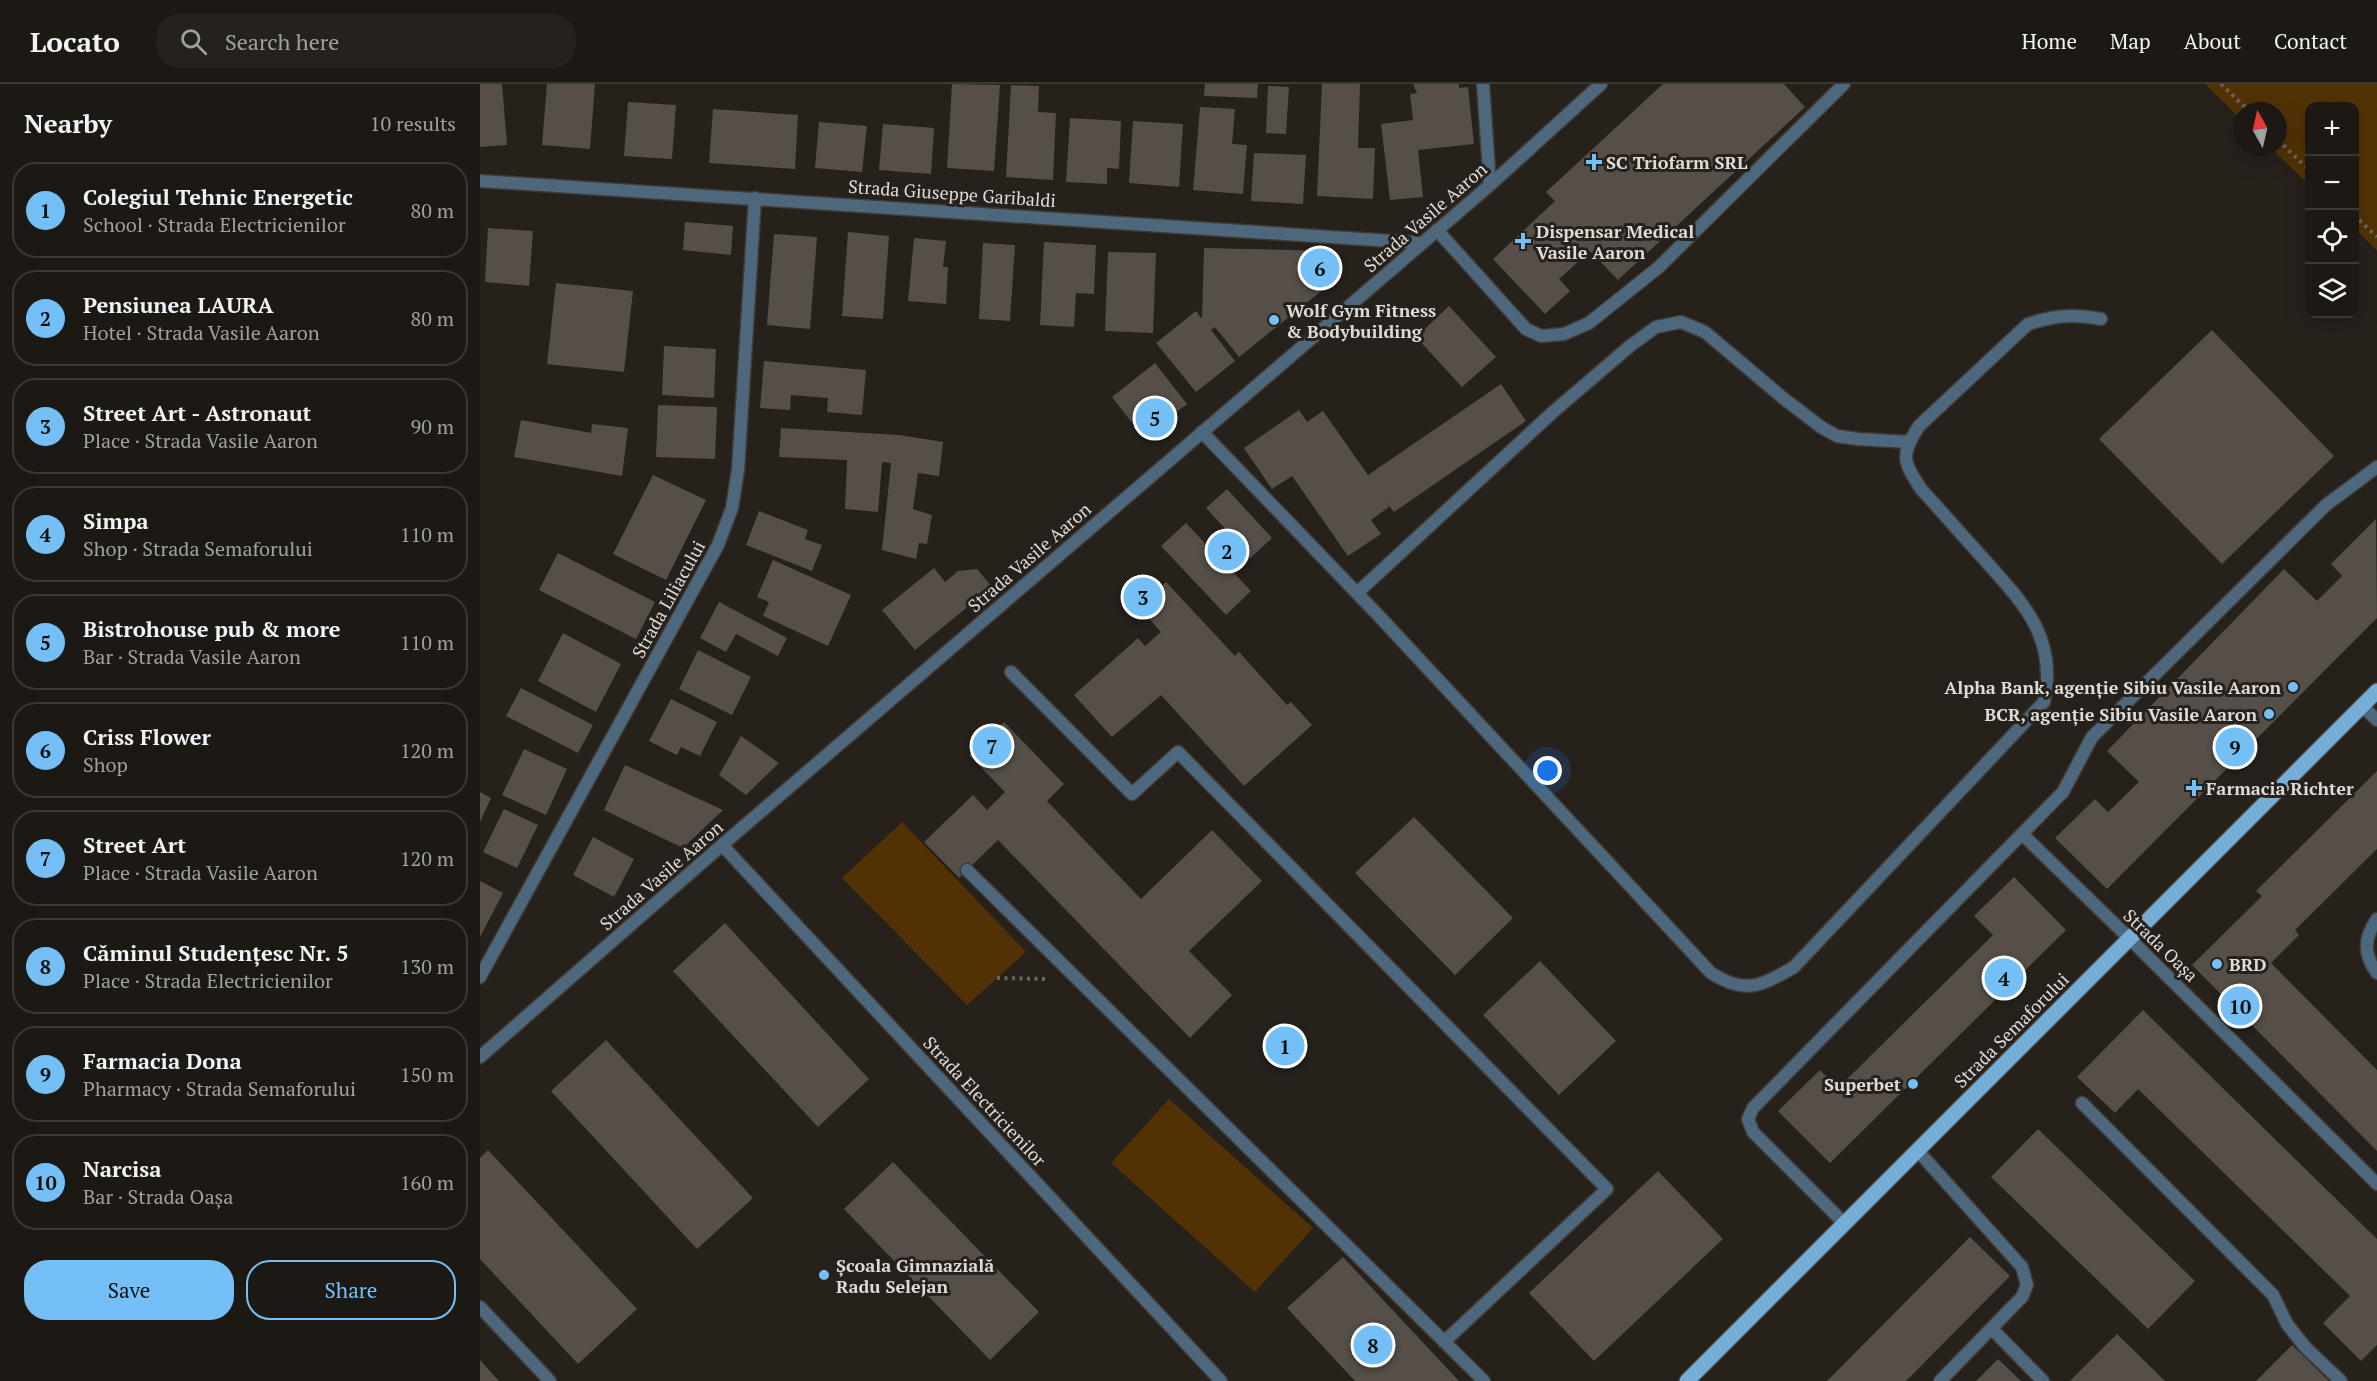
<!DOCTYPE html>
<html lang="en">
<head>
<meta charset="utf-8">
<style>
	:root { --surface:#1c1914; --page:#25221d; --text:#f1f3f6; --muted:#a0a0a0; --line:#3a3834; --accent:#74c0f6 }
	body { margin:0; font-family:"PT Serif",serif; background:var(--page); color:var(--text) }
	.controls { position:absolute; right:18px; top:18px; display:grid; overflow:hidden; border-radius:12px; box-shadow:0 6px 24px #0002 }
	.controls button { width:54px; height:54px; display:grid; place-items:center; padding:0; border:0; border-bottom:2px solid var(--line); background:var(--surface); color:var(--text); font:30px sans-serif }
	.compass { position:absolute; left:1753px; top:18px; width:54px; height:54px; border-radius:50%; background:var(--surface); box-shadow:0 6px 24px #0002; rotate:352deg }
	.you { position:absolute; left:1068px; top:687px; width:21px; height:21px; margin:-15px; border:4px solid #fff; border-radius:50%; background:#1a73e8; box-shadow:0 0 0 9px #1a73e833 }
	.badge { display:grid; place-items:center; width:39px; height:39px; border-radius:50%; background:var(--accent); color:#111; font-size:20px; font-weight:700 }
	.pin { position:absolute; translate:-50% -50%; border:3px solid #fff; box-shadow:0 2px 6px #0006 }
	.list { margin:0; padding:0; list-style:none }
	h2 { display:flex; justify-content:space-between; align-items:center; height:78px; margin:0; padding:0 24px; font-size:26px }
	h2 small { font-size:20px; font-weight:400; color:var(--muted) }
	.list li { display:grid; grid-template-columns:39px 1fr auto; gap:18px; align-items:center; box-sizing:border-box; height:96px; margin:0 12px 12px; padding:0 12px; border:2px solid var(--line); border-radius:24px }
	.list b { display:block; font-size:22px; white-space:nowrap }
	.list p { margin:0; font-size:20px; white-space:nowrap; color:var(--muted) }
	.list em { font-size:20px; font-style:normal; color:var(--muted) }
	.actions { display:flex; gap:12px; padding:18px 24px }
	.actions a { flex:1; padding:14px 0; border:2px solid var(--accent); border-radius:24px; text-align:center; font-size:21px; color:var(--accent) }
	.actions .main { background:var(--accent); color:#111 }
	.icon { flex:none; width:33px; height:33px; fill:none; stroke:currentColor; stroke-width:2; stroke-linecap:round; stroke-linejoin:round }
	.map { position:relative; flex:none; width:1897px; height:1297px; overflow:hidden }
	header { display:flex; align-items:center; gap:36px; box-sizing:border-box; height:84px; padding:0 30px; background:var(--surface); border-bottom:2px solid var(--line) }
	header strong { font-size:28px }
	nav { display:flex; gap:33px; margin-inline-start:auto; font-size:21px }
	.search { width:420px; height:54px; background:var(--page); display:flex; align-items:center; gap:15px; box-sizing:border-box; padding:0 21px; border-radius:24px; color:var(--muted); font-size:22px }
	main { display:flex }
	aside { flex:1; background:var(--surface) }
	.map>svg:first-child { display:block }
	.green { fill:#523205 }
	.building { fill:#554f48 }
	.lines { fill:none; stroke-linecap:round; stroke-linejoin:round }
	.service-casing { stroke:#403b35; stroke-width:15 }
	.minor-casing { stroke:#403b35; stroke-width:15 }
	.tertiary-casing { stroke:#403b35; stroke-width:15 }
	.primary-casing { stroke:#403b35; stroke-width:18 }
	.path { stroke:#69655f; stroke-width:4; stroke-dasharray:3 4.5; stroke-linecap:butt }
	.service { stroke:#4d687c; stroke-width:12 }
	.minor { stroke:#4d687c; stroke-width:12 }
	.tertiary { stroke:#4d687c; stroke-width:12 }
	.primary { stroke:#76aed7; stroke-width:15 }
	.poi-dot { fill:#74c0f6; stroke:#26211b; stroke-width:2 }
	.labels { text-anchor:middle; dominant-baseline:central; stroke-width:6; stroke-linejoin:round; paint-order:stroke }
	.poi-label { font-size:18px; font-weight:bold; fill:#dfdbd7; stroke:#26211b; text-anchor:start }
	.street-label { font-size:18px; fill:#dfdbd7; stroke:#26211b }
</style>
</head>
<body>
<header>
<strong>Locato</strong>
<div class="search"><svg class="icon" aria-label="search" viewBox="0 0 24 24"><circle cx="10" cy="10" r="6"/><path d="M15 15l6 6"/></svg>Search here</div>
<nav><a>Home</a><a>Map</a><a>About</a><a>Contact</a></nav>
</header>
<main>
<aside>
<h2>Nearby<small>10 results</small></h2>
<ul class="list">
<li><span class="badge">1</span><div><b>Colegiul Tehnic Energetic</b><p>School · Strada Electricienilor</p></div><em>80 m</em></li>
<li><span class="badge">2</span><div><b>Pensiunea LAURA</b><p>Hotel · Strada Vasile Aaron</p></div><em>80 m</em></li>
<li><span class="badge">3</span><div><b>Street Art - Astronaut</b><p>Place · Strada Vasile Aaron</p></div><em>90 m</em></li>
<li><span class="badge">4</span><div><b>Simpa</b><p>Shop · Strada Semaforului</p></div><em>110 m</em></li>
<li><span class="badge">5</span><div><b>Bistrohouse pub &amp; more</b><p>Bar · Strada Vasile Aaron</p></div><em>110 m</em></li>
<li><span class="badge">6</span><div><b>Criss Flower</b><p>Shop</p></div><em>120 m</em></li>
<li><span class="badge">7</span><div><b>Street Art</b><p>Place · Strada Vasile Aaron</p></div><em>120 m</em></li>
<li><span class="badge">8</span><div><b>Căminul Studențesc Nr. 5</b><p>Place · Strada Electricienilor</p></div><em>130 m</em></li>
<li><span class="badge">9</span><div><b>Farmacia Dona</b><p>Pharmacy · Strada Semaforului</p></div><em>150 m</em></li>
<li><span class="badge">10</span><div><b>Narcisa</b><p>Bar · Strada Oașa</p></div><em>160 m</em></li>
</ul>
<div class="actions"><a class="main">Save</a><a>Share</a></div>
</aside>
<div class="map">
<svg width="1897" height="1297" viewBox="0 0 1897 1297">
	<rect width="100%" height="100%" fill="#26211b"/>
	<path class="green" d="M1725,0H1897V167L1875,145L1874,22H1830L1829,101L1790,63H1798V27H1762V36Z
		M422,738L546,868L487,921L362,794Z
		M689,1015L833,1144L775,1208L631,1079Z"/>
	<path class="building" d="M0,0H22L27,61L0,63Z
		M67,0H115L110,65L62,61Z
		M472,0L520,1L514,87L467,84Z
		M725,0H778L777,14L724,12Z
		M842,0H880L878,64H895L893,115L837,112Z
		M933,0H979V4L988,3L994,60L938,66L943,113L910,116L901,40L933,36L930,10L937,9Z
		M1183,0H1304L1325,23L1138,196L1110,167L1079,195L1090,207L1065,230L1013,175L1075,117L1066,108Z
		M531,1L559,2L558,28L576,29L573,96L526,93Z
		M788,2L809,3L806,50L786,49Z
		M148,18L196,21L192,75L144,72Z
		M720,23L755,25L752,60L767,61L763,110L713,106Z
		M233,25L318,31L315,85L229,79Z
		M590,34L641,37L639,85L627,84V100L586,98Z
		M653,37L703,40L699,103L649,99Z
		M339,38L387,42L382,88L335,84Z
		M403,40L454,44L451,90L399,86Z
		M774,69L826,71L823,120L771,117Z
		M205,138L253,142L251,171L203,166Z
		M8,144L53,147L49,202L5,198Z
		M368,148L409,152L403,235L362,232Z
		M294,150L337,153L330,245L287,241Z
		M434,154L466,157L463,183H468L466,220L428,217Z
		M564,158L616,161L614,210L596,209L594,243L560,241Z
		M503,159L535,161L530,237L499,235Z
		M724,164L850,167V200L759,273L735,243L731,246L755,277L716,308L676,259L716,227L722,235Z
		M628,168L676,169L673,249L625,247Z
		M76,199L153,207L144,288L67,280Z
		M969,222L1016,273L982,303L936,253Z
		M1732,246L1854,372L1742,480L1619,355Z
		M184,262L236,265L234,314L182,311Z
		M284,277L386,286L382,331L347,328L348,314L311,311L310,326L280,324Z
		M675,279L707,320L663,353L632,313Z
		M1021,300L1046,337L914,428L905,417L909,423L891,436L901,450L868,472L812,392L792,405L764,364L819,326L827,338L843,327L888,391Z
		M178,321L237,323L235,375L176,373Z
		M41,336L111,349L112,340L148,344L142,392L34,373Z
		M301,344L419,351L463,358L459,392L438,389L433,425L452,431L447,460L439,459L436,475L402,466L411,379L402,378L398,428L365,425L367,376L299,373Z
		M173,391L226,416L186,496L133,470Z
		M747,405L792,454L754,489L771,507L746,531L681,462L706,439L734,469L752,452L726,424Z
		M279,427L328,446L325,455L342,461L332,487L266,461Z
		M1896,435L1897,534L1627,805L1575,754L1615,715L1628,728L1659,698L1627,667L1804,485L1837,517L1862,492L1851,480Z
		M78,469L175,518L156,555L59,506Z
		M293,476L371,511L348,562L283,532L289,518L277,513Z
		M454,484L465,498L478,487L497,485L512,503L435,566L402,526Z
		M686,498L755,572L759,568L807,621L811,618L832,641L764,702L681,611L632,653L594,611L658,554L665,562L681,548L659,523Z
		M239,518L307,554L298,572L256,550L246,568L220,554Z
		M83,549L141,580L116,628L58,597Z
		M218,566L271,593L252,631L199,605Z
		M41,604L113,641L98,669L26,632Z
		M191,615L237,638L220,672L201,663L197,671L169,657Z
		M524,638L584,700L567,717L661,815L732,746L782,797L709,867L752,911L710,954L518,756L479,794L444,758L493,711L507,726L525,708L489,671Z
		M261,652L299,679L266,711L239,691Z
		M44,665L87,685L66,731L22,711Z
		M145,681L243,726L203,764L124,726Z
		M1897,687V765L1815,846L1819,851L1791,879L1897,986V1067L1712,881L1782,812L1776,807Z
		M0,708L11,714L0,738Z
		M24,725L58,741L37,784L3,768Z
		M934,733L1033,834L975,891L875,789Z
		M113,753L154,775L134,813L93,791Z
		M1534,793L1586,846L1350,1079L1298,1027L1340,986L1358,1004L1513,851L1494,832Z
		M0,797L23,809L0,853Z
		M245,839L389,995L338,1043L193,887Z
		M1060,877L1136,957L1079,1011L1003,931Z
		M1663,926L1897,1155V1261L1881,1277L1843,1239L1870,1212L1658,1005L1635,1029L1597,993Z
		M126,956L273,1114L217,1165L71,1007Z
		M1558,1045L1715,1197L1668,1245L1511,1093Z
		M8,1066L157,1225L98,1280L0,1175V1074Z
		M413,1078L559,1228L510,1276L364,1125Z
		M1178,1087L1243,1155L1114,1277L1049,1209Z
		M1490,1153L1530,1192L1426,1297H1347Z
		M863,1173L979,1297H875L807,1224Z
		M1637,1250L1685,1297H1590Z
		M1812,1261L1849,1297H1776Z
		M1518,1275L1541,1297H1496Z
		M0,1276L19,1297H0Z"/>
	<g class="lines">
		<g class="service-casing">
			<path id="service" d="M957,146L1046,245L1061,252L1084,250L1109,239L1179,183L1364,0
				M722,348L898,531L1231,889C1265,911 1281,902 1314,883L1564,618C1578,553 1543,519 1503,474C1482,451 1462,428 1441,405C1423,377 1420,372 1439,342L1548,240C1576,231 1593,230 1621,235
				M877,509L1073,328L1150,262L1176,243L1201,238L1225,248L1303,314L1341,343L1357,352L1378,355L1429,358
				M531,588L652,710L698,668L1127,1105L964,1258
				M1542,750L1650,855
				M487,786L1004,1297
				M1602,1019L1793,1211L1807,1240L1826,1264L1861,1297
				M1365,1140L1273,1048L1268,1035L1273,1024L1583,708L1612,653L1846,421L1897,383"/>
		</g>
		<g class="minor-casing">
			<path id="minor" d="M0,97L942,159
				M1882,622L1897,636
				M242,761L741,1297
				M1897,835C1884,854 1883,870 1897,889
				M1650,855L1897,1100
				M0,893L238,461L252,424L258,386L275,114
				M1438,1067L1542,1183L1547,1201L1542,1213L1460,1297
				M0,1223L70,1297
				M1512,1245L1563,1297"/>
		</g>
		<g class="tertiary-casing">
			<path id="tertiary" d="M1003,0L1010,101
				M0,973L242,761L1010,101L1121,0"/>
		</g>
		<g class="primary-casing">
			<path id="primary" d="M1207,1297L1897,607"/>
		</g>
		<path class="path" d="M1741,0L1769,27
			M1798,56L1830,87
			M1874,131L1897,153
			M517,894L567,895"/>
		<use href="#service" class="service"/>
		<use href="#minor" class="minor"/>
		<use href="#tertiary" class="tertiary"/>
		<use href="#primary" class="primary"/>
	</g>
	<g class="poi-dot">
		<path d="M1111 69h6v6h6v6h-6v6h-6v-6h-6v-6h6z"/>
		<path d="M1040 148h6v6h6v6h-6v6h-6v-6h-6v-6h6z"/>
		<circle cx="794" cy="236" r="6"/>
		<circle cx="1813" cy="603" r="6"/>
		<circle cx="1789" cy="630" r="6"/>
		<path d="M1711 695h6v6h6v6h-6v6h-6v-6h-6v-6h6z"/>
		<circle cx="1737" cy="880" r="6"/>
		<circle cx="1433" cy="1000" r="6"/>
		<circle cx="344" cy="1191" r="6"/>
	</g>
	<g class="labels">
		<g class="poi-label">
			<text x="1126" y="78">SC Triofarm SRL</text>
			<text x="1056" y="147">Dispensar Medical<tspan x="1056" dy="21">Vasile Aaron</tspan></text>
			<text x="806" y="226">Wolf Gym Fitness<tspan x="806" dy="21">&amp; Bodybuilding</tspan></text>
			<text x="1801" y="603" text-anchor="end">Alpha Bank, agenție Sibiu Vasile Aaron</text>
			<text x="1777" y="630" text-anchor="end">BCR, agenție Sibiu Vasile Aaron</text>
			<text x="1726" y="704">Farmacia Richter</text>
			<text x="1749" y="880">BRD</text>
			<text x="1421" y="1000" text-anchor="end">Superbet</text>
			<text x="356" y="1181">Școala Gimnazială<tspan x="356" dy="21">Radu Selejan</tspan></text>
		</g>
		<g class="street-label">
			<text transform="translate(472 109) rotate(4)">Strada Giuseppe Garibaldi</text>
			<text transform="translate(945 133) rotate(-41)">Strada Vasile Aaron</text>
			<text transform="translate(549 473) rotate(-41)">Strada Vasile Aaron</text>
			<text transform="translate(188 515) rotate(-61)">Strada Liliacului</text>
			<text transform="translate(181 791) rotate(-41)">Strada Vasile Aaron</text>
			<text transform="translate(1681 861) rotate(44)">Strada Oașa</text>
			<text transform="translate(1531 946) rotate(-45)">Strada Semaforului</text>
			<text transform="translate(505 1017) rotate(47)">Strada Electricienilor</text>
		</g>
	</g>
</svg>
<div class="controls">
<button>+</button>
<button>−</button>
<button><svg class="icon" aria-label="locate" viewBox="0 0 24 24"><circle cx="12" cy="12" r="6"/><path d="M12 2v4M12 18v4M2 12h4M18 12h4"/></svg></button>
<button><svg class="icon" aria-label="layers" viewBox="0 0 24 24"><path d="M12 4l9 5-9 5-9-5zM3 14l9 5 9-5"/></svg></button>
</div>
<svg class="compass" viewBox="-18 -18 36 36"><path d="M0-13l5 13h-10z" fill="#e53935"/><path d="M0 13l5-13h-10z" fill="#a0a0a0"/></svg>
<div class="you"></div>
<div class="pin badge" style="left:805px;top:962px">1</div>
<div class="pin badge" style="left:747px;top:467px">2</div>
<div class="pin badge" style="left:663px;top:513px">3</div>
<div class="pin badge" style="left:1524px;top:894px">4</div>
<div class="pin badge" style="left:675px;top:334px">5</div>
<div class="pin badge" style="left:840px;top:184px">6</div>
<div class="pin badge" style="left:512px;top:662px">7</div>
<div class="pin badge" style="left:893px;top:1261px">8</div>
<div class="pin badge" style="left:1755px;top:663px">9</div>
<div class="pin badge" style="left:1760px;top:922px">10</div>
</div>
</main>
</body>
</html>
